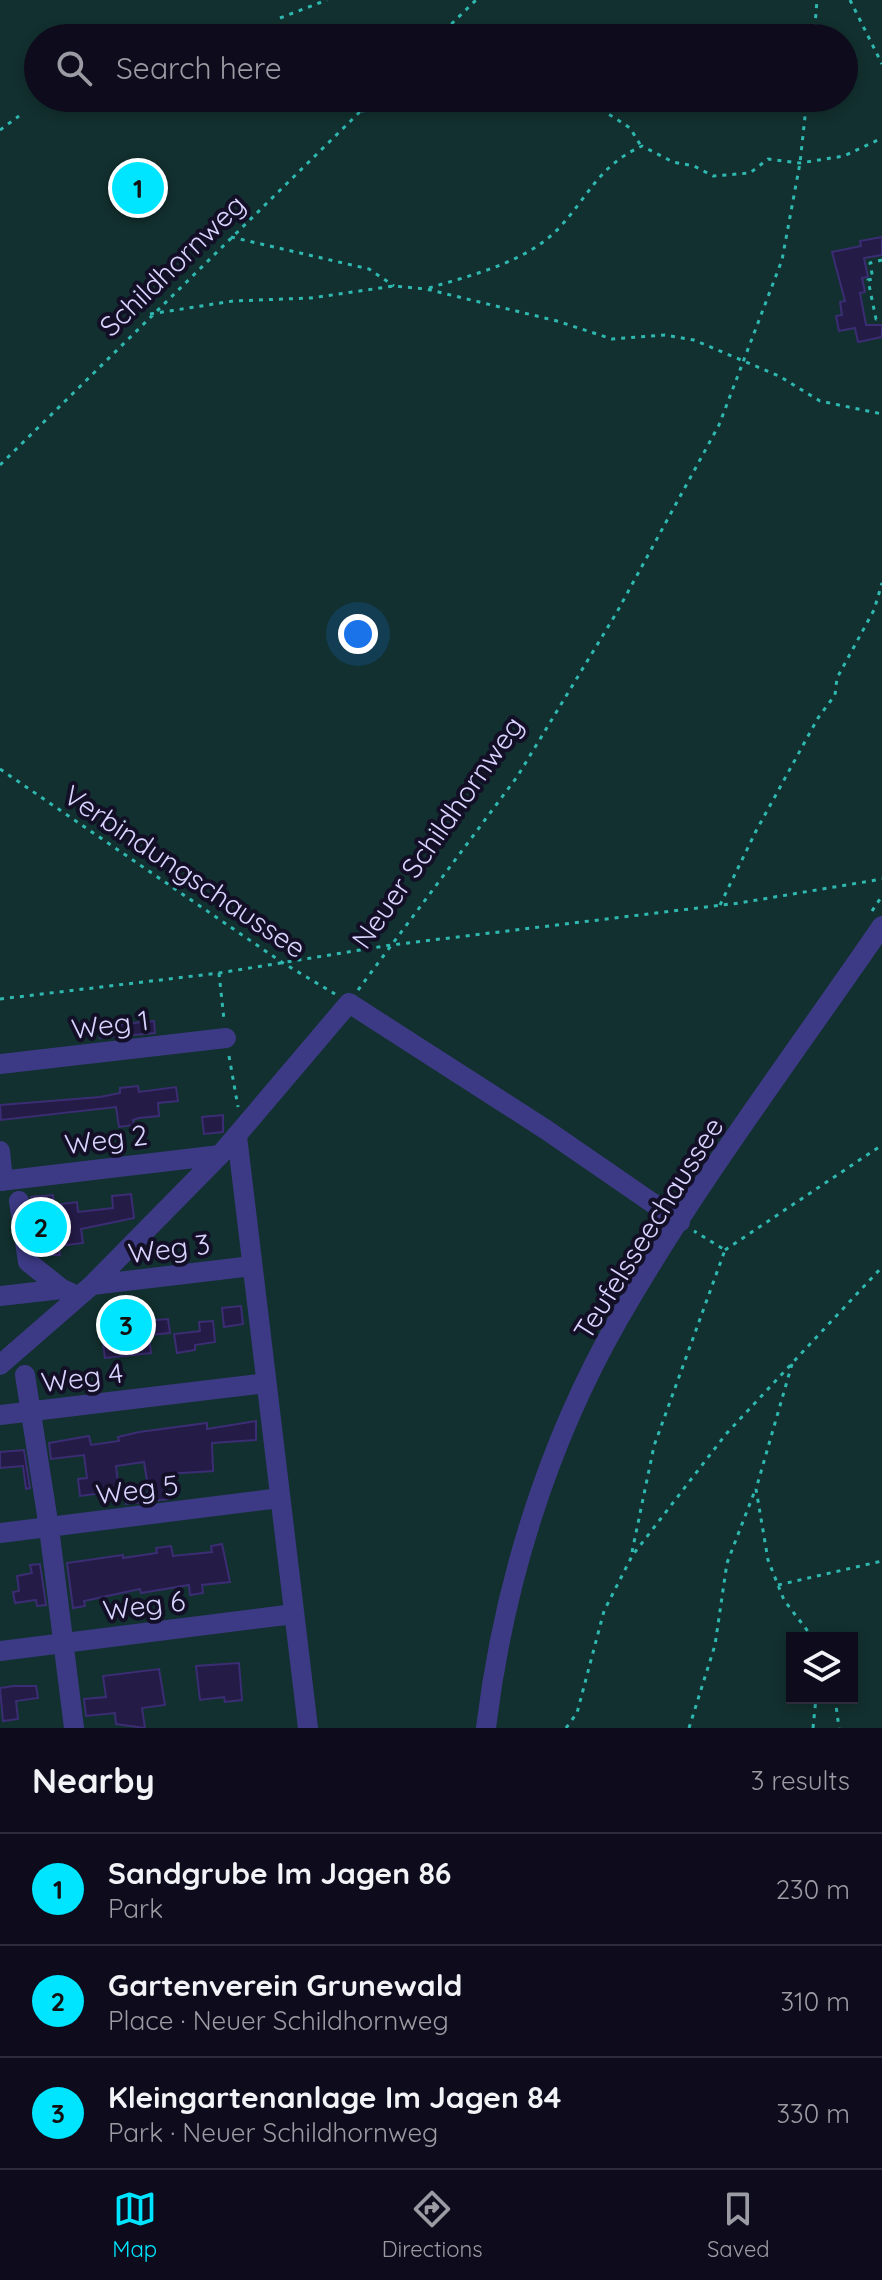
<!DOCTYPE html>
<html lang="en">
<head>
<meta charset="utf-8">
<style>
	:root { --surface:#0e0b1c; --page:#171425; --text:#f1f3f6; --muted:#9b9ba3; --line:#2e2b3b; --accent:#00e5ff }
	body { margin:0; font-family:Quicksand,sans-serif; background:var(--page); color:var(--text) }
	.controls { position:absolute; right:24px; bottom:24px; display:grid; overflow:hidden; border-radius:0px; box-shadow:0 4px 12px #0003 }
	.controls button { width:72px; height:72px; display:grid; place-items:center; padding:0; border:0; border-bottom:2px solid var(--line); background:var(--surface); color:var(--text); font:40px sans-serif }
	.you { position:absolute; left:358px; top:634px; width:28px; height:28px; margin:-20px; border:6px solid #fff; border-radius:50%; background:#1a73e8; box-shadow:0 0 0 12px #1a73e833 }
	.badge { display:grid; place-items:center; width:52px; height:52px; border-radius:50%; background:var(--accent); color:#111; font-size:26px; font-weight:700 }
	.pin { position:absolute; translate:-50% -50%; border:4px solid #fff; box-shadow:0 2px 8px #0006 }
	.list { margin:0; padding:0; list-style:none }
	h2 { display:flex; justify-content:space-between; align-items:center; height:104px; margin:0; padding:0 32px; font-size:34px }
	h2 small { font-size:26px; font-weight:400; color:var(--muted) }
	.list li { display:grid; grid-template-columns:52px 1fr auto; gap:24px; align-items:center; box-sizing:border-box; height:112px; padding:0 32px; border-top:2px solid var(--line) }
	.list b { display:block; font-size:30px; white-space:nowrap }
	.list p { margin:0; font-size:26px; white-space:nowrap; color:var(--muted) }
	.list em { font-size:26px; font-style:normal; color:var(--muted) }
	.icon { flex:none; width:44px; height:44px; fill:none; stroke:currentColor; stroke-width:2; stroke-linecap:round; stroke-linejoin:round }
	.map { position:relative; flex:none; width:882px; height:1728px; overflow:hidden }
	.search { position:absolute; background:var(--surface); box-shadow:0 4px 12px #0003; left:24px; right:24px; top:24px; height:88px; display:flex; align-items:center; gap:20px; box-sizing:border-box; padding:0 28px; border-radius:44px; color:var(--muted); font-size:30px }
	.sheet { height:440px; background:var(--surface) }
	nav { display:flex; justify-content:space-around; align-items:center; box-sizing:border-box; height:112px; border-top:2px solid var(--line); background:var(--surface); font-size:22px; color:var(--muted) }
	nav a { display:grid; justify-items:center; gap:4px }
	nav .on { color:var(--accent) }
	.map>svg:first-child { display:block }
	.green { fill:#12302f; fill-rule:evenodd }
	.building { fill:#241b47; stroke:#3b2d73; stroke-width:2 }
	.lines { fill:none; stroke-linecap:round; stroke-linejoin:round }
	.path { stroke:#2fb8b0; stroke-width:3; stroke-dasharray:4 6; stroke-linecap:butt }
	.minor { stroke:#3d3a85; stroke-width:20 }
	.labels { text-anchor:middle; dominant-baseline:central; stroke-width:8; stroke-linejoin:round; paint-order:stroke }
	.street-label { font-size:28px; fill:#d9d4ff; stroke:#130f26 }
</style>
</head>
<body>
<div class="map">
<svg width="882" height="1728" viewBox="0 0 882 1728">
	<rect width="100%" height="100%" fill="#130f26"/>
	<path class="green" d="M0,0H882V1728H0ZM38,38H844V98H38ZM792,1638H852V1698H792Z"/>
	<path class="building" d="M882,237V255L864,258L868,277L862,278L865,292L860,293L866,325H882V337L858,342L855,328L839,331L836,316L842,315L840,302L845,301L832,252L861,246L860,241Z
		M154,1021L155,1033L100,1038L99,1026Z
		M138,1086L139,1092L176,1087L178,1101L158,1103L159,1116L139,1118L133,1120L134,1125L119,1127L116,1107L1,1120L0,1105L100,1097L120,1093V1088Z
		M223,1115V1132L204,1134L202,1117Z
		M131,1194L134,1218L81,1229L83,1243L59,1246L60,1255H40L31,1197L53,1195L54,1205L77,1202L78,1212L113,1208L112,1196Z
		M241,1306L243,1324L224,1327L222,1308Z
		M168,1319L170,1333L149,1335L151,1353L105,1358L103,1344L112,1343L111,1332L128,1330L127,1322Z
		M213,1321L215,1342L195,1345V1350L177,1353L174,1334L200,1331L199,1322Z
		M256,1421V1440L212,1443L213,1471L166,1474L169,1499L126,1504L125,1496L149,1493L144,1462L116,1466L119,1491L80,1496L78,1479L87,1478L84,1455L51,1459L49,1443L89,1436L91,1445L119,1441L118,1437L139,1432L207,1423V1429Z
		M24,1450L30,1488L26,1489L23,1466L0,1468V1452Z
		M222,1544L230,1582L202,1585L203,1593L190,1595L189,1585L141,1593L140,1589L84,1601L85,1606L73,1608L67,1563L123,1555V1558L157,1553L156,1548L171,1546L173,1556L212,1552L211,1546Z
		M40,1564L46,1605L37,1606L36,1600L15,1603L13,1592L19,1591L17,1576L32,1573L30,1565Z
		M239,1663L242,1700L225,1702L224,1697L200,1700L196,1666Z
		M159,1669L165,1705L142,1708L145,1728L116,1724L115,1713L86,1716L84,1699L106,1697L103,1676Z
		M14,1686H36L38,1698L16,1701L18,1719L3,1721L0,1688Z"/>
	<g class="lines">
		<path class="path" d="M850,0L882,64
			M280,18L327,0
			M437,38L476,0
			M814,38L817,0
			M584,98L630,128L641,146
			M361,111L463,98
			M0,130L19,116
			M231,237L369,269L394,286
			M882,260L870,263L873,279L868,280L876,319L882,318
			M429,288C472,275 527,262 559,228C589,196 598,166 642,146L673,162L694,166L713,176L750,173L768,159L800,163L844,156L882,138
			M150,314L233,301L311,298L394,286L426,289L557,321L612,339L665,335L694,340L779,376L820,401L882,414
			M0,465L374,98
			M0,769L283,963L335,994
			M720,905L756,831L818,718L835,695L837,678L874,610L882,583
			M872,911L882,896
			M219,973L224,1020
			M358,990L517,777L617,612L719,425L782,260L800,163L807,98
			M0,999L219,973L391,945L739,903L882,879
			M229,1056L238,1107
			M725,1250L882,1145
			M792,1364L756,1489L768,1560L784,1600L813,1638
			M632,1552L654,1446L725,1250L694,1231
			M778,1585L882,1561
			M835,1698L839,1728
			M566,1728L577,1713L604,1611L632,1556L726,1434L882,1267
			M689,1728L715,1645L727,1563L754,1493
			M813,1728L816,1698"/>
		<path class="minor" d="M0,1064L226,1038
			M237,1136L308,1728
			M0,1151L3,1181
			M0,1181L220,1155
			M19,1201L28,1262L62,1289
			M92,1285L252,1266
			M0,1296L62,1289L71,1293
			M0,1365L92,1285L220,1155L349,1003L545,1129L680,1222
			M25,1375L49,1528L74,1728
			M0,1415L266,1383
			M0,1533L280,1498
			M0,1651L294,1614
			M486,1728C503,1587 547,1444 618,1320C696,1184 793,1056 882,926"/>
	</g>
	<g class="labels">
		<g class="street-label">
			<text transform="translate(172 265) rotate(-44)">Schildhornweg</text>
			<text transform="translate(437 832) rotate(-55)">Neuer Schildhornweg</text>
			<text transform="translate(185 871) rotate(34)">Verbindungschaussee</text>
			<text transform="translate(110 1024) rotate(-7)">Weg 1</text>
			<text transform="translate(106 1139) rotate(-7)">Weg 2</text>
			<text transform="translate(648 1228) rotate(-58)">Teufelsseechaussee</text>
			<text transform="translate(169 1248) rotate(-7)">Weg 3</text>
			<text transform="translate(82 1377) rotate(-7)">Weg 4</text>
			<text transform="translate(137 1489) rotate(-7)">Weg 5</text>
			<text transform="translate(144 1605) rotate(-7)">Weg 6</text>
		</g>
	</g>
</svg>
<div class="controls">
<button><svg class="icon" aria-label="layers" viewBox="0 0 24 24"><path d="M12 4l9 5-9 5-9-5zM3 14l9 5 9-5"/></svg></button>
</div>
<div class="you"></div>
<div class="pin badge" style="left:138px;top:188px">1</div>
<div class="pin badge" style="left:41px;top:1227px">2</div>
<div class="pin badge" style="left:126px;top:1325px">3</div>
<div class="search"><svg class="icon" aria-label="search" viewBox="0 0 24 24"><circle cx="10" cy="10" r="6"/><path d="M15 15l6 6"/></svg>Search here</div>
</div>
<section class="sheet">
<h2>Nearby<small>3 results</small></h2>
<ul class="list">
<li><span class="badge">1</span><div><b>Sandgrube Im Jagen 86</b><p>Park</p></div><em>230 m</em></li>
<li><span class="badge">2</span><div><b>Gartenverein Grunewald</b><p>Place · Neuer Schildhornweg</p></div><em>310 m</em></li>
<li><span class="badge">3</span><div><b>Kleingartenanlage Im Jagen 84</b><p>Park · Neuer Schildhornweg</p></div><em>330 m</em></li>
</ul>
</section>
<nav>
<a class="on"><svg class="icon" aria-label="map" viewBox="0 0 24 24"><path d="M3 6l6-2 6 2 6-2v14l-6 2-6-2-6 2zM9 4v14M15 6v14"/></svg>Map</a>
<a><svg class="icon" aria-label="directions" viewBox="0 0 24 24"><path d="M12 3l9 9-9 9-9-9zM9 14v-3h6M13 9l2 2-2 2"/></svg>Directions</a>
<a><svg class="icon" aria-label="saved" viewBox="0 0 24 24"><path d="M7 4h10v16l-5-4-5 4z"/></svg>Saved</a>
</nav>
</body>
</html>
